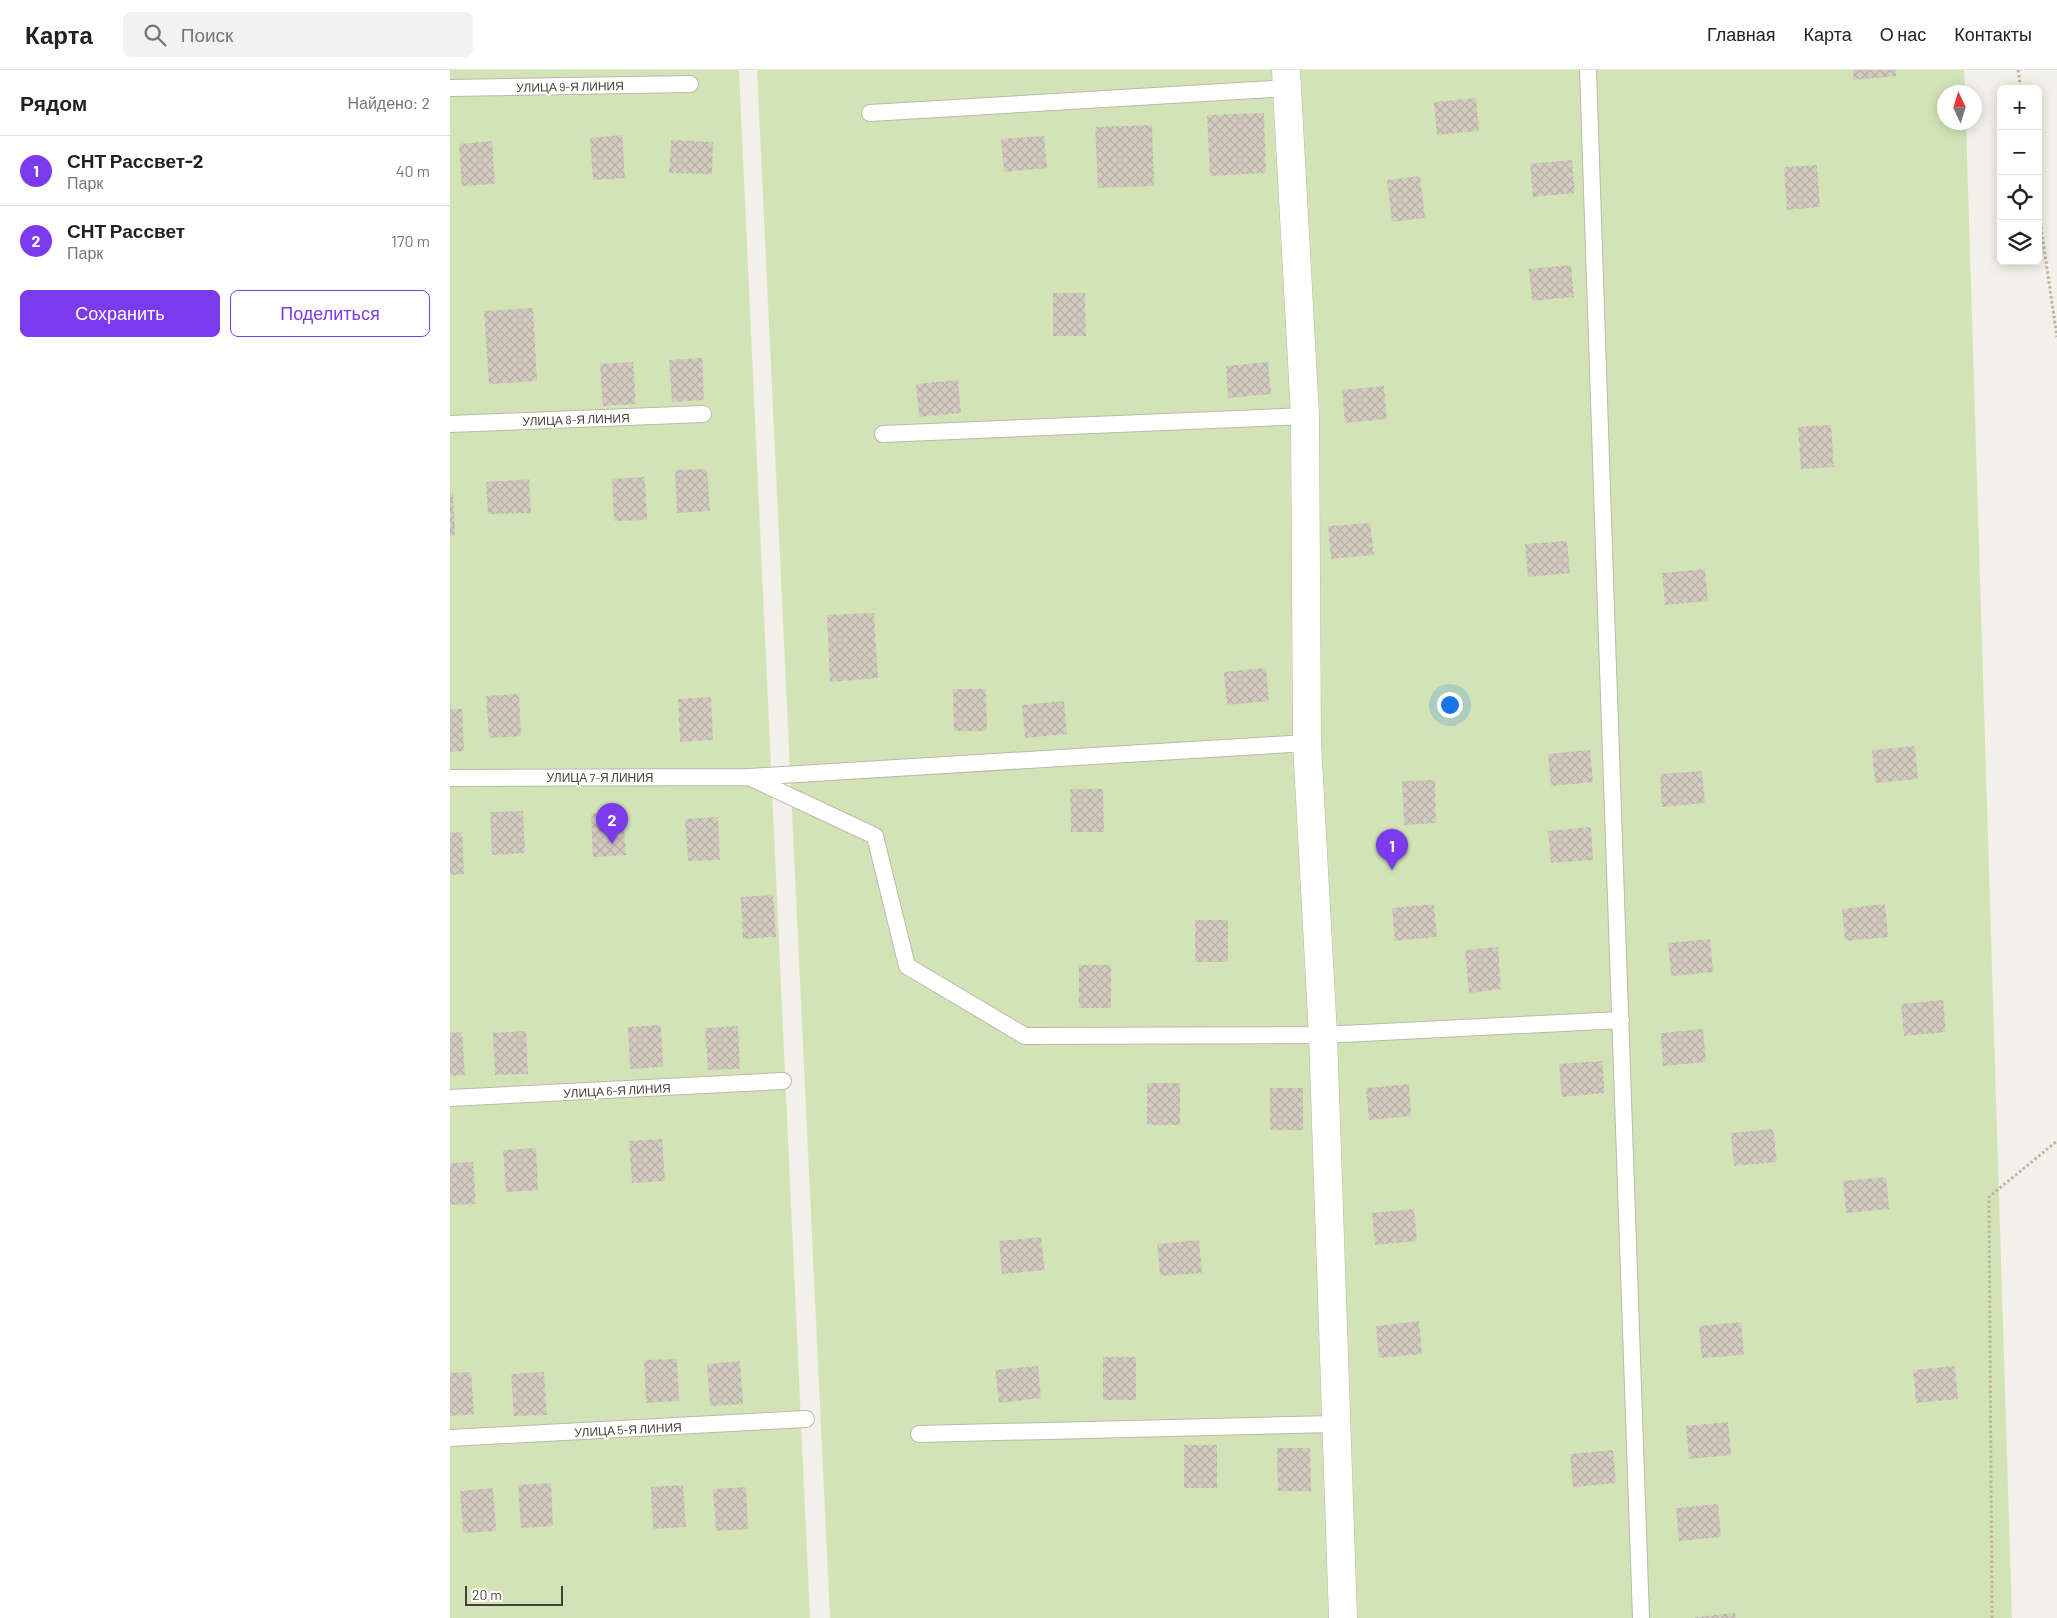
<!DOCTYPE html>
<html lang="ru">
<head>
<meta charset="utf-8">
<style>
	:root { --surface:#fff; --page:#f2f2f2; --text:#222; --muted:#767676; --line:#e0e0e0; --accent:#7c3aed }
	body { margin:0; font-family:Barlow,sans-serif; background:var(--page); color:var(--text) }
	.controls { position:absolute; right:15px; top:15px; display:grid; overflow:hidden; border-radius:8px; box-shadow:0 2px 12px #0003 }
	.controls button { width:45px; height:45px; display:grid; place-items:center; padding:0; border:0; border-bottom:1px solid var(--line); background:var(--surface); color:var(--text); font:25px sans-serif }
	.compass { position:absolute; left:1487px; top:15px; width:45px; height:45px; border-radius:50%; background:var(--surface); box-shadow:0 2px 12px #0003; rotate:356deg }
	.scale { position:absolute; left:15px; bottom:12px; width:98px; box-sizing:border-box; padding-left:5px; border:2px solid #474038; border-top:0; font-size:14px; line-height:18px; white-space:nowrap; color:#474038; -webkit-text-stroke:4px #fff; paint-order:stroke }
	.you { position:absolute; left:999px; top:634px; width:18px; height:18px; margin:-12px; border:4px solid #fff; border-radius:50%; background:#1a73e8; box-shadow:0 0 0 8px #1a73e833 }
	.badge { display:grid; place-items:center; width:32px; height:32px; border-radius:50%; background:var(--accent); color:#fff; font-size:16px; font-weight:700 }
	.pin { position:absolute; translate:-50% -41px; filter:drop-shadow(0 1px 2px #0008) }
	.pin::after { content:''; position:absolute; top:26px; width:18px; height:15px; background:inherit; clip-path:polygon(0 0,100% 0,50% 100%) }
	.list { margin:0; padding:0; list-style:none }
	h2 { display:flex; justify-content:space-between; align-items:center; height:65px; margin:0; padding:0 20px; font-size:21px }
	h2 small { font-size:16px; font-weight:400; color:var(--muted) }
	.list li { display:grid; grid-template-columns:32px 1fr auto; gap:15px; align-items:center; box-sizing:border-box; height:70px; padding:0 20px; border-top:1px solid var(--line) }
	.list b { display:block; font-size:19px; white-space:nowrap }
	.list p { margin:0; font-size:16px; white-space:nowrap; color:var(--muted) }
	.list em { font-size:16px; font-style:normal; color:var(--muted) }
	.actions { display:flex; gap:10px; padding:15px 20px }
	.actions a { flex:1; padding:11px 0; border:1px solid var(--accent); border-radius:8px; text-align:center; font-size:18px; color:var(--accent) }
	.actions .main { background:var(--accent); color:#fff }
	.icon { flex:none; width:28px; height:28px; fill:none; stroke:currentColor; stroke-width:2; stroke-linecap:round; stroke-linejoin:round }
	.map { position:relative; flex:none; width:1607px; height:1548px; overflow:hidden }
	header { display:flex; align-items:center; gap:30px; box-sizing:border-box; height:70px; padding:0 25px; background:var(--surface); border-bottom:1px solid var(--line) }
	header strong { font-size:24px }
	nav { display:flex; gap:28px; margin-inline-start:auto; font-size:18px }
	.search { width:350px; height:45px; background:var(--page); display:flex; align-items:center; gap:12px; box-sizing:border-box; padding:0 18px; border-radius:8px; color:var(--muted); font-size:19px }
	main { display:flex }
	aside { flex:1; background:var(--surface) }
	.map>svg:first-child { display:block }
	.green { fill:#d2e4b6 }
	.building { fill:url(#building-cross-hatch) }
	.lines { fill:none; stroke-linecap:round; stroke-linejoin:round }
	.lane-casing { stroke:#beb7ad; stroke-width:18 }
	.street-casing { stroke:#beb7ad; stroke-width:29 }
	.path { stroke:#bfb29f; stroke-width:3; stroke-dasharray:2.5 2.5; stroke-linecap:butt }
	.lane { stroke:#fff; stroke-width:16 }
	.street { stroke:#fff; stroke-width:28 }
	.labels { text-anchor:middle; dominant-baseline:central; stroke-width:4; stroke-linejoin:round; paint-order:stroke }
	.street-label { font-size:12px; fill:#474038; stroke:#fff }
</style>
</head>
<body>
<header>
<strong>Карта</strong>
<div class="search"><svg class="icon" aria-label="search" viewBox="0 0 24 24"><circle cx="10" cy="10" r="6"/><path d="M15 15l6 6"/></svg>Поиск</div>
<nav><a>Главная</a><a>Карта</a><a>О нас</a><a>Контакты</a></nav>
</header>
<main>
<aside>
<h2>Рядом<small>Найдено: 2</small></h2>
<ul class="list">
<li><span class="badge">1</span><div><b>СНТ Рассвет-2</b><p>Парк</p></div><em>40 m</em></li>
<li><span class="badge">2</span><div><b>СНТ Рассвет</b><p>Парк</p></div><em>170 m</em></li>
</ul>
<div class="actions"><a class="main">Сохранить</a><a>Поделиться</a></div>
</aside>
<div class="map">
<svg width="1607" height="1548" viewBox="0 0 1607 1548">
	<defs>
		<pattern id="building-cross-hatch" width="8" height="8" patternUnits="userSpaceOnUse" patternTransform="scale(1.25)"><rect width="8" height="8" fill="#d4cbc0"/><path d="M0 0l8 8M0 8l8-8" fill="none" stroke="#b7afa6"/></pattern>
	</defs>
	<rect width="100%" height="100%" fill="#f3f0e9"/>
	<path class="green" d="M0,0H289L360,1548H0Z
		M307,0H1514L1515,22H1494V52L1516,53L1562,1548H380Z"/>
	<path class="building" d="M1403,0H1446V6L1404,10Z
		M1026,28L1029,61L987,65L984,32Z
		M814,43L816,103L760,106L757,45Z
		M702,55L704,116L648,118L645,57Z
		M172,65L175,108L143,110L140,68Z
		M594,66L597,98L554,102L551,69Z
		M221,70L263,72L262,104L219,103Z
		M42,71L45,114L12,116L9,74Z
		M1122,90L1125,123L1083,127L1080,94Z
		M1367,95L1370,137L1337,140L1334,97Z
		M970,106L975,148L942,152L937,110Z
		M1121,195L1124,227L1082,231L1079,199Z
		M603,223H635L636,266H603Z
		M83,238L87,311L39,314L34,241Z
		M252,288L254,330L222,332L219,290Z
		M183,292L186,334L153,336L150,294Z
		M818,292L821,324L778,328L776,296Z
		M508,310L511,343L469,347L466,314Z
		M934,316L937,349L895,353L892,320Z
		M1381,355L1384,397L1351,399L1348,357Z
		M257,399L260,441L227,443L225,400Z
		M195,407L197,450L164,451L162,409Z
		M79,409L81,443L38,444L36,412Z
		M0,423H3L5,465L0,466Z
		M920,453L924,485L881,489L878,456Z
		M1117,471L1120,503L1078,507L1075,474Z
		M1255,499L1258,531L1215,535L1212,503Z
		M424,543L428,608L380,612L377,545Z
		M816,598L819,631L777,635L774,602Z
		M503,619H536L537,661H504Z
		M69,624L71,666L39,668L36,626Z
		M261,627L263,670L230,672L228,629Z
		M614,631L617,664L575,668L572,635Z
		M0,639H12L14,681L0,682Z
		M1465,676L1468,709L1425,713L1422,680Z
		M1140,680L1143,712L1101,716L1098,684Z
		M1252,701L1255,733L1212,737L1210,704Z
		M985,710L986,753L954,755L952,711Z
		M620,719H653L654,762H621Z
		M73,741L75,783L42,785L40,742Z
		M173,742L176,785L143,787L141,744Z
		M268,747L270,790L238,791L235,749Z
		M1141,757L1143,790L1101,793L1098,761Z
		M12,762L14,804L0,805V763Z
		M323,825L326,867L293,869L291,827Z
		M984,834L987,867L945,871L942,838Z
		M1435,834L1438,867L1395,871L1392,839Z
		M745,850H778V892H745Z
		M1260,869L1263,902L1221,906L1218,873Z
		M1048,877L1051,919L1019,923L1015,880Z
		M629,895H661V938H629Z
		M1493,930L1496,962L1454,966L1451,934Z
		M211,955L213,997L180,999L178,957Z
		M288,956L290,999L258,1000L255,958Z
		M1253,959L1256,992L1213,996L1211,963Z
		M76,961L78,1004L45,1005L43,963Z
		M12,962L15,1005L0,1006V963Z
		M1152,991L1155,1023L1112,1027L1109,994Z
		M697,1013H730V1055H697Z
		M959,1014L961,1046L919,1050L916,1018Z
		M820,1018H853V1060H820Z
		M1323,1059L1327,1092L1284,1096L1281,1063Z
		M212,1069L215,1111L182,1113L179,1071Z
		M86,1078L88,1120L56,1122L53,1080Z
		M23,1092L26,1134L0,1135V1093Z
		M1436,1107L1439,1139L1396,1143L1393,1111Z
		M964,1139L967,1171L925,1175L922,1143Z
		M591,1167L595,1200L552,1204L549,1171Z
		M749,1170L752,1203L710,1206L707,1174Z
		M969,1251L972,1284L929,1288L926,1256Z
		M1291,1252L1294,1285L1252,1288L1249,1256Z
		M653,1287H686V1330H653Z
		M227,1289L229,1331L196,1333L194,1290Z
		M290,1291L293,1334L260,1336L257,1294Z
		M588,1296L591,1328L549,1333L545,1300Z
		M1505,1296L1508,1329L1466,1333L1463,1300Z
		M21,1302L24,1344L0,1346V1303Z
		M94,1302L97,1345L64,1346L61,1304Z
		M1278,1352L1281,1385L1239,1389L1236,1356Z
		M734,1375H767V1418H734Z
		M827,1378H860L861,1421H828Z
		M1163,1380L1166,1413L1123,1417L1120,1384Z
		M101,1413L103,1456L71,1458L68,1415Z
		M233,1415L236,1457L203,1459L201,1417Z
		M296,1417L298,1459L266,1461L263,1419Z
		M43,1418L46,1461L13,1463L10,1421Z
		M1268,1434L1271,1467L1229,1471L1226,1438Z
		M1285,1543L1286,1548H1245V1547Z"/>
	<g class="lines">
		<g class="lane-casing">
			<path id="lane" d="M1138,0C1156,516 1171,1032 1191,1548
				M0,18L240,14
				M420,43L838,18
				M0,354L253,344
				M433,364L855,346
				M299,707L425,766L457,896L575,966L873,965L1171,950
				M0,708L299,707L857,673
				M0,1028L333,1011
				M469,1364L885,1354
				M0,1368L356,1349"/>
		</g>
		<g class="street-casing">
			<path id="street" d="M836,0L855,346L857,673L873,965L893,1548"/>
		</g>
		<path class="path" d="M1568,0L1571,19
			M1588,137L1607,267
			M1542,1548L1539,1127L1607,1071"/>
		<use href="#lane" class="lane"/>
		<use href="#street" class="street"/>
	</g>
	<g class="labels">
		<g class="street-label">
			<text transform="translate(120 16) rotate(-1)">УЛИЦА 9-Я ЛИНИЯ</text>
			<text transform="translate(126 349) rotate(-2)">УЛИЦА 8-Я ЛИНИЯ</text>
			<text x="150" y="707">УЛИЦА 7-Я ЛИНИЯ</text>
			<text transform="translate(167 1020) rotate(-3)">УЛИЦА 6-Я ЛИНИЯ</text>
			<text transform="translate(178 1359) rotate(-3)">УЛИЦА 5-Я ЛИНИЯ</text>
		</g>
	</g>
</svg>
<div class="controls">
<button>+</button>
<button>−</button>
<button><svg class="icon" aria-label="locate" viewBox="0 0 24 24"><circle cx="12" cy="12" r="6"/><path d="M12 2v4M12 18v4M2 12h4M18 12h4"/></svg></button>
<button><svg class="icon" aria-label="layers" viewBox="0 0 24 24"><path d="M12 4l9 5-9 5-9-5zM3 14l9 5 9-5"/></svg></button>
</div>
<svg class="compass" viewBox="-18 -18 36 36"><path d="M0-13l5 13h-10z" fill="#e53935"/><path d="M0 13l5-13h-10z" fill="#767676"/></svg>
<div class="scale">20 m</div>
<div class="you"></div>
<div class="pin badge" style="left:942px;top:800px">1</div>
<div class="pin badge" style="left:162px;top:774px">2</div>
</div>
</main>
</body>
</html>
